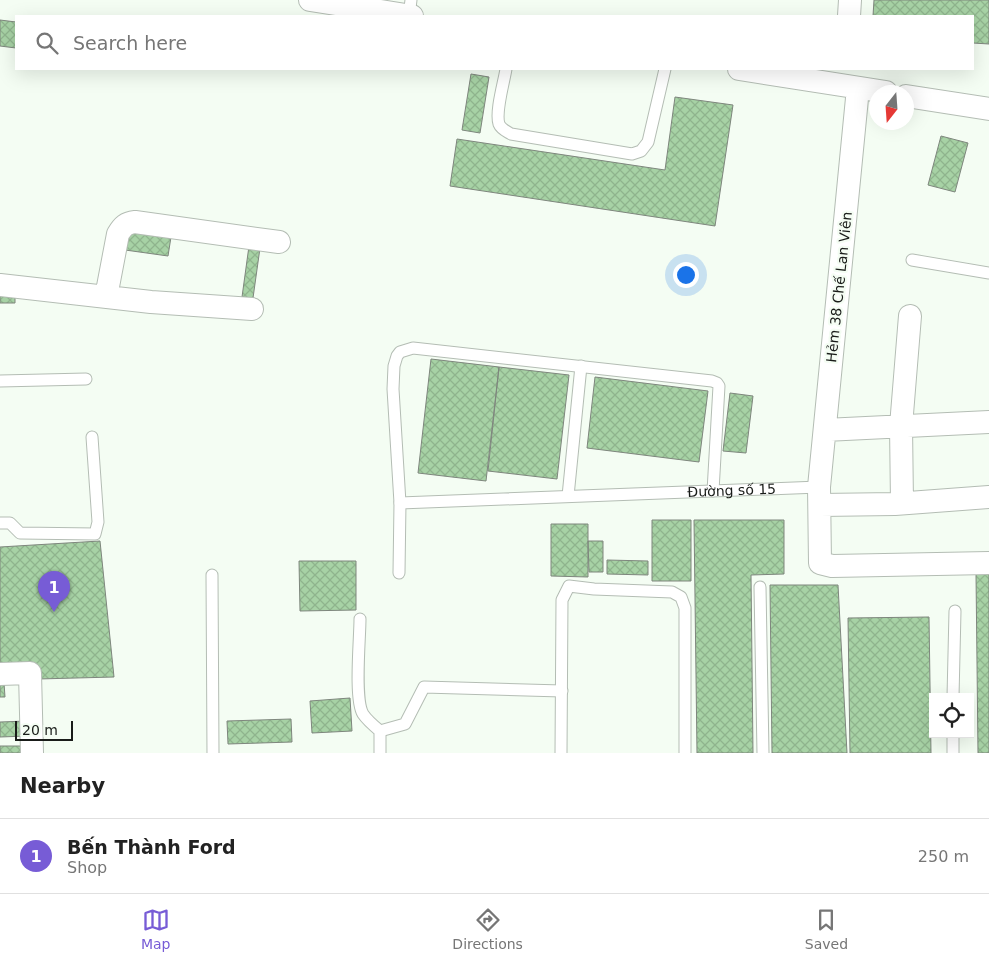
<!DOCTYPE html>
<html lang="en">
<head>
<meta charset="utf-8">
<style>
	:root { --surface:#fff; --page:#f2f2f2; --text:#222; --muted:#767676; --line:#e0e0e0; --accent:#775cd6 }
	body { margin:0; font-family:"DejaVu Sans",sans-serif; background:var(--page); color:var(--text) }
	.controls { position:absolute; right:15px; bottom:15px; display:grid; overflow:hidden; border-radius:0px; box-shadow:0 5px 20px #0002 }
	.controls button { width:45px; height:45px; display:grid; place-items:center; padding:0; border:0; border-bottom:1px solid var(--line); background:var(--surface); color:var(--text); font:25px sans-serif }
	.compass { position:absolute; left:869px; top:85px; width:45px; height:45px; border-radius:50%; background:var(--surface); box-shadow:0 5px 20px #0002; rotate:197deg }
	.scale { position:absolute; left:15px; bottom:12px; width:58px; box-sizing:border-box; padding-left:5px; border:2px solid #191c19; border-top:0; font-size:14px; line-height:18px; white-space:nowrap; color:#191c19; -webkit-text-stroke:4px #f4fdf3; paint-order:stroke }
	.you { position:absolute; left:685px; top:274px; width:18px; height:18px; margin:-12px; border:4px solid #fff; border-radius:50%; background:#1a73e8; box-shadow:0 0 0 8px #1a73e833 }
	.badge { display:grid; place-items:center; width:32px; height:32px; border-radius:50%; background:var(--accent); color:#fff; font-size:16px; font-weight:700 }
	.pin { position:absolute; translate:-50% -41px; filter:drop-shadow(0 1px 2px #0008) }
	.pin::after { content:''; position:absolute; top:26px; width:18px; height:15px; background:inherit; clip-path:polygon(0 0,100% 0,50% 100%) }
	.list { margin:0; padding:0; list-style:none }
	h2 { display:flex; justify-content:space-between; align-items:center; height:65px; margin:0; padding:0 20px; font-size:21px }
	h2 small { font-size:16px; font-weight:400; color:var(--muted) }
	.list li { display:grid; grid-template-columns:32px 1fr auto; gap:15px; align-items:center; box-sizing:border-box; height:75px; padding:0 20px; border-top:1px solid var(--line) }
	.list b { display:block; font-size:19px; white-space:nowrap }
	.list p { margin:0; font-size:16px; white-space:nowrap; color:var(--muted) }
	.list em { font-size:16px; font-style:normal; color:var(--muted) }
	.icon { flex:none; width:28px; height:28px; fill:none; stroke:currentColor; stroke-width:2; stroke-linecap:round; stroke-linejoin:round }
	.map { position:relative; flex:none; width:989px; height:753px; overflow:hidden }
	.search { position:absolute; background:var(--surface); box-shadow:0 5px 20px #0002; left:15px; right:15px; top:15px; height:55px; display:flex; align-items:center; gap:12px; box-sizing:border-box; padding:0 18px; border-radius:0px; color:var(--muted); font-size:19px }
	.sheet { height:140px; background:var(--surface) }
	nav { display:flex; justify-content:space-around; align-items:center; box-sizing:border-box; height:70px; border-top:1px solid var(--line); background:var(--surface); font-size:14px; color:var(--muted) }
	nav a { display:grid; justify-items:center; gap:2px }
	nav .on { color:var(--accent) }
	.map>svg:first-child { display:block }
	.building { fill:url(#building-cross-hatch); stroke:#7e867d }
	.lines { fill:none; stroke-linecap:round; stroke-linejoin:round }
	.lane-casing { stroke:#b4bdb4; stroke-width:13 }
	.street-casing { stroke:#b4bdb4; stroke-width:24 }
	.lane { stroke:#fff; stroke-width:11 }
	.street { stroke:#fff; stroke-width:22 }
	.labels { text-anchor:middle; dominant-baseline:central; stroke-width:4.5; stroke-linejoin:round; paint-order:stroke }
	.street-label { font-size:14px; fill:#191c19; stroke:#f4fdf3 }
</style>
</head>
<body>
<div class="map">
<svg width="989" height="753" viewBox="0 0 989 753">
	<defs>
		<pattern id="building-cross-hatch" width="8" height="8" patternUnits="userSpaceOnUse" patternTransform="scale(1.25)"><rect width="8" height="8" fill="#a7d2a5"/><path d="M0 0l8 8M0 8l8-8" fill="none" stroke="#8fb48d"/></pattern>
	</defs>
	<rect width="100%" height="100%" fill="#f4fdf3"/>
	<path class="building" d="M874,0H989V44L973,43V16H873Z
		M0,20L16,22V48L0,46Z
		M471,74L489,77L480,133L462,130Z
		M675,97L733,105L715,226L450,186L457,139L665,170Z
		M941,136L968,143L955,192L928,185Z
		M121,230L171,237L168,256L118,249Z
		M249,246L260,248L253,298L242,297Z
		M0,288L15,290V303H0Z
		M431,359L499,367L486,481L418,473Z
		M499,367L569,375L557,479L488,471Z
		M595,377L708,391L699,462L587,448Z
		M730,393L753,396L746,453L723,451Z
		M652,520H691V581H652Z
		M694,520H784V574L751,575L753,753H697Z
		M551,524H588V577L551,576Z
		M100,541L114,677L0,680V547Z
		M588,541H603V572H589Z
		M607,560L648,561V575L607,574Z
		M299,561H356V610L300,611Z
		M976,574H989V753H978Z
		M770,585H838L847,753H772Z
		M929,617L931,753H850L848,618Z
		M0,683H4L5,697H0Z
		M350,698L352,731L312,733L310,701Z
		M291,719L292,742L228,744L227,721Z
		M27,721V736L0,737V722Z
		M0,746H27V753H0Z"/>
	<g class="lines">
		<g class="lane-casing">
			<g id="lane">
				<path d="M409,16L411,0"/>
				<path d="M506,69C504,82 495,112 499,124C501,129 506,131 511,134L632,154L641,151L648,142L665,69"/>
				<path d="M912,260L989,273"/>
				<path d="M0,381L86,379"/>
				<path d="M568,496L581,366"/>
				<path id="s1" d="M400,503L819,487"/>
				<path d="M0,523H10L20,533L95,534L98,522L92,437"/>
				<path d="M399,573L400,503L393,389L394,366L397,356L400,352L413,348L712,381L717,383L719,386L713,491"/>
				<path d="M212,575L213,753"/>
				<path d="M760,587L763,753"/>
				<path d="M360,619C360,639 354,699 363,714C367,720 374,726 380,731V753"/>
				<path d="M953,697L955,611"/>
				<path d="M380,731L405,724L424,687L562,691"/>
				<path d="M561,753L562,600L569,586L594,589L672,592L681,597L685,608V753"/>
				<path d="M953,753V734"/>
			</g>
		</g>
		<g class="street-casing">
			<path id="street" d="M310,0L412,16
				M849,16L850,0
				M739,69L886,92
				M858,88L819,487L820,563L832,566L989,563
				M906,96L989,109
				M0,285L151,302L252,309
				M106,297L118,234C123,226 126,223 135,222L279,242
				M825,430L989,422
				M902,503L901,426L910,316
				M820,505L895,504L989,497
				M0,674L30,673L32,753"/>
		</g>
		<use href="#lane" class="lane"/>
		<use href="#street" class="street"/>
	</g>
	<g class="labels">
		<g class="street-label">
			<text transform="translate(839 287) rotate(-84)">Hẻm 38 Chế Lan Viên</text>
			<text stroke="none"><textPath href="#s1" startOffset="332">Đường số 15</textPath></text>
		</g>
	</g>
</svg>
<div class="controls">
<button><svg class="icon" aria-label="locate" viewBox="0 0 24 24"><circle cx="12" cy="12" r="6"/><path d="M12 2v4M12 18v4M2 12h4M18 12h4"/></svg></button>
</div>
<svg class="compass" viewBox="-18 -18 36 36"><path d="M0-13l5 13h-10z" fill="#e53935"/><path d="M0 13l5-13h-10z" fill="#767676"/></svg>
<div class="scale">20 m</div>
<div class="you"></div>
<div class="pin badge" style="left:54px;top:612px">1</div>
<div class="search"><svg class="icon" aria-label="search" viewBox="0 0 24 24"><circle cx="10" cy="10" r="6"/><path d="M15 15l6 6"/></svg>Search here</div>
</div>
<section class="sheet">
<h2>Nearby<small></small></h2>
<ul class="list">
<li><span class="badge">1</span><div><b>Bến Thành Ford</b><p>Shop</p></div><em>250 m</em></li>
</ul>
</section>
<nav>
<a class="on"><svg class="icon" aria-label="map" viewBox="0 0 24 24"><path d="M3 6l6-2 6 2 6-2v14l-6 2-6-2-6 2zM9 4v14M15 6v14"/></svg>Map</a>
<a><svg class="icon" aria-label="directions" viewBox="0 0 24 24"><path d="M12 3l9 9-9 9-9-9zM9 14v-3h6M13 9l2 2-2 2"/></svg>Directions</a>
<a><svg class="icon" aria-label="saved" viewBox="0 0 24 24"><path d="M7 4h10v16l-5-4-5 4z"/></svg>Saved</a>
</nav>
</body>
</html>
